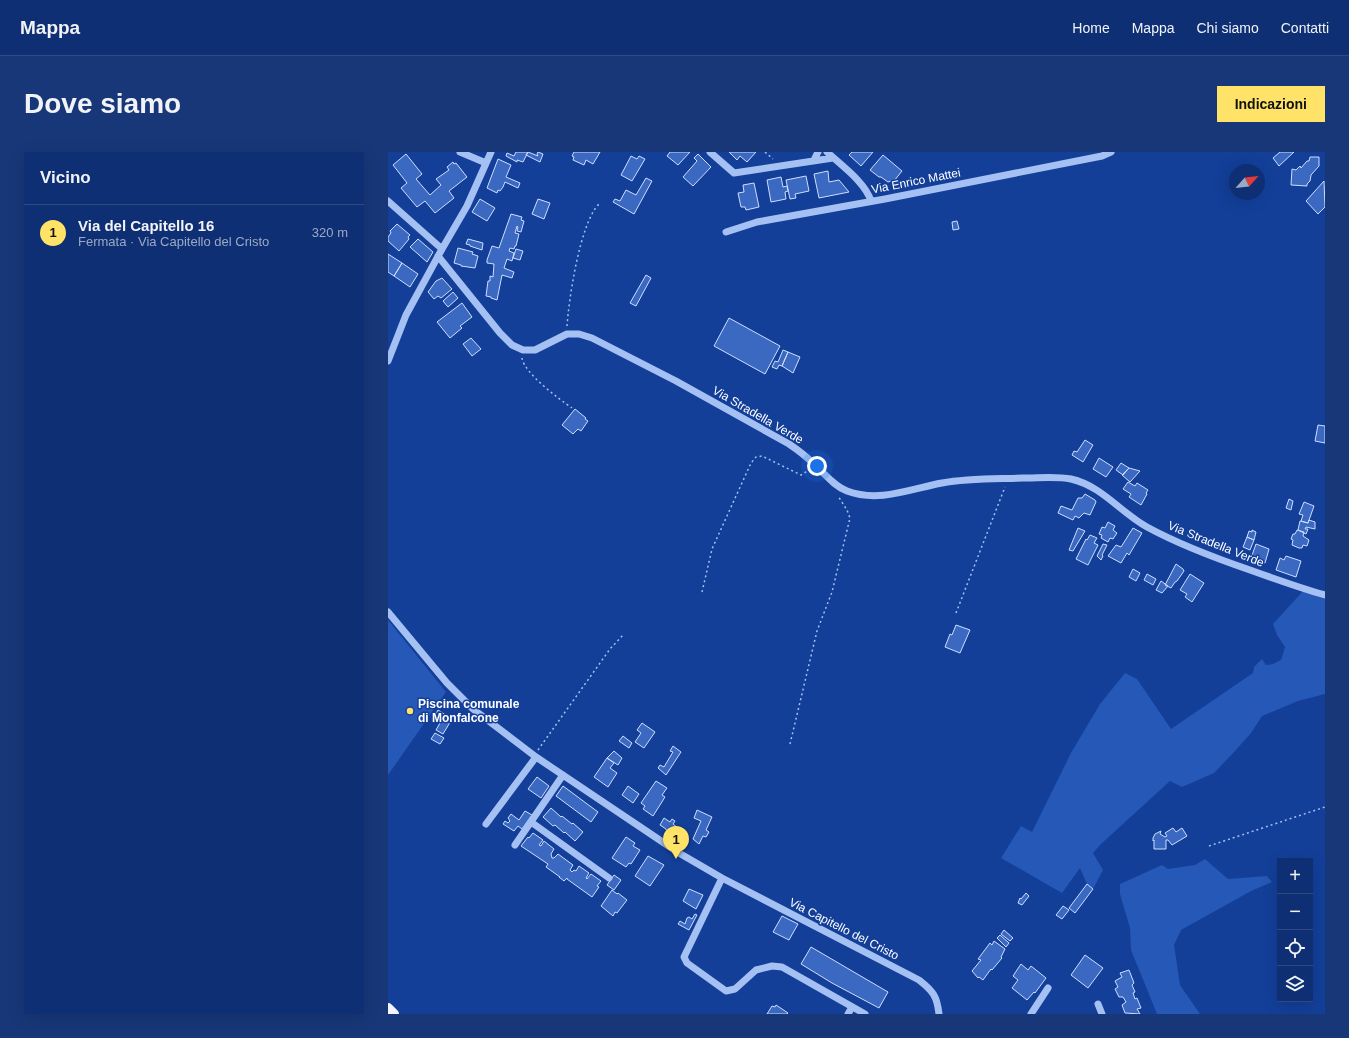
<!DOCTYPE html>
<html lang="it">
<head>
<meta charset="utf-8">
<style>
	:root { --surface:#0e2f73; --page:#173778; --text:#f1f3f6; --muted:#9ba9c4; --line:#2e4a85; --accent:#ffe368 }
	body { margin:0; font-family:Arial,sans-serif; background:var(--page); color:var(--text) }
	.controls { position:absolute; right:12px; bottom:12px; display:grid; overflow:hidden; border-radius:0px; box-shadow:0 4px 16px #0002 }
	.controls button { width:36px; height:36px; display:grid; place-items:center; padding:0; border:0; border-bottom:1px solid var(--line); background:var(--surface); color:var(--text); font:20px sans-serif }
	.compass { position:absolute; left:841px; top:12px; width:36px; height:36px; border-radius:50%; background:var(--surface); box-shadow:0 4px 16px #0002; rotate:63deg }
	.you { position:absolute; left:429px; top:314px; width:14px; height:14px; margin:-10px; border:3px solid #fff; border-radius:50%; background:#1a73e8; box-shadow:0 0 0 6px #1a73e833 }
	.badge { display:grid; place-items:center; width:26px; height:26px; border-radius:50%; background:var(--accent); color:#111; font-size:13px; font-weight:700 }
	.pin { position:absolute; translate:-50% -33px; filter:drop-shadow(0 1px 2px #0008) }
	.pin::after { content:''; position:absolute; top:21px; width:14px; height:12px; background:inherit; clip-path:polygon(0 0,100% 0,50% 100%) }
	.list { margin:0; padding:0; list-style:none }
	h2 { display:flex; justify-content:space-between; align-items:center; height:52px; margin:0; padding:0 16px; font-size:17px }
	h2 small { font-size:13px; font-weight:400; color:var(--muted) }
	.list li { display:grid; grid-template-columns:26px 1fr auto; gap:12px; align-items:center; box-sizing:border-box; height:56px; padding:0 16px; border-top:1px solid var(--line) }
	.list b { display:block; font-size:15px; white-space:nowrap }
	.list p { margin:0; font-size:13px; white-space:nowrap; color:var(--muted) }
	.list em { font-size:13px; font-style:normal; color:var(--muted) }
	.icon { flex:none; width:22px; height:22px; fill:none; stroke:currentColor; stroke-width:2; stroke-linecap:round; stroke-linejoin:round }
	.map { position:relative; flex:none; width:937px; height:862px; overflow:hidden; border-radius:0px }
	header { display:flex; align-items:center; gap:24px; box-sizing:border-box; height:56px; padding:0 20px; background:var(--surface); border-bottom:1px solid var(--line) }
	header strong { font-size:19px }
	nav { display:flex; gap:22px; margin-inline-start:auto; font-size:14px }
	.intro { display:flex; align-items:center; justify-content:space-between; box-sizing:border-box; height:96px; padding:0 24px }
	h1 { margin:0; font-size:28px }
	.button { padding:10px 18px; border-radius:0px; background:var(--accent); color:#111; font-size:14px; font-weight:700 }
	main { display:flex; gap:24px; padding:0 24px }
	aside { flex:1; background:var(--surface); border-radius:0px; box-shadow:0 4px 16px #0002 }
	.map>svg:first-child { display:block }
	.green { fill:#2558b7 }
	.building { fill:#3b69c1; stroke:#cddefd }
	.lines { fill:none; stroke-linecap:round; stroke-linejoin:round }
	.path { stroke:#a5c0f3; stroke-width:1.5; stroke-dasharray:2 3; stroke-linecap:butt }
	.minor { stroke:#a5c0f3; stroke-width:7 }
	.major { stroke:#f2f5ff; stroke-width:10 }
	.poi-dot { fill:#ffe368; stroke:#133f99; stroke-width:1.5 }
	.labels { text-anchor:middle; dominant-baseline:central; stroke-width:3; stroke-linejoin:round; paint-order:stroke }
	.street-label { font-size:12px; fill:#fff; stroke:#133f99 }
	.poi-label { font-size:12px; font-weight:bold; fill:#fff; stroke:#133f99; text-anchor:start }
</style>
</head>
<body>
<header>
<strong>Mappa</strong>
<nav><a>Home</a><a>Mappa</a><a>Chi siamo</a><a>Contatti</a></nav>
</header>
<div class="intro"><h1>Dove siamo</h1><a class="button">Indicazioni</a></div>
<main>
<aside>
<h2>Vicino<small></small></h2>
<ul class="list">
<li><span class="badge">1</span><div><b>Via del Capitello 16</b><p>Fermata · Via Capitello del Cristo</p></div><em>320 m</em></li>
</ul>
</aside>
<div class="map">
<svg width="937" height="862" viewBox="0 0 937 862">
	<rect width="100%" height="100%" fill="#133f99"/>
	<path class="green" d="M917,437L937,443V542L910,549L874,564L863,581L847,599L826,621L794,635L782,629L713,692L705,701L715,718L705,737L699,732L692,716L674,741L613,706L633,674L644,680L683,601L712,552L737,521L749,527L783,577L865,521L866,515L874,507L878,513L885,512L893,508L897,495L889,483L885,472Z
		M0,468L58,540L0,623Z
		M817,707L840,727L879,724L884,730L863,739L793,778L786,793L792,833L812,862H769L743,798L742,776L732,742V732L774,713L780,717L807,713Z"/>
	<path class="building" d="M128,0H140L135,10L129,8V10L118,4L119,1L126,4Z
		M140,0L150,4L149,2L150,0L155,2L152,10L138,3Z
		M186,0H212L205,12L198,8L196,13L185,8L186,5L184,4Z
		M282,0H302L290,13L279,4Z
		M341,0H368L359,10L352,4L349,8Z
		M464,0H485L473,14L461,3Z
		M892,0H906L891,14L885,6Z
		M18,2L34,22L28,27L42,43L53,33L48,27L61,18L59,15L65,10L66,12L68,11L79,25L61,39L66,46L47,61L37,49L29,55L13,36L19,31L5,13Z
		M310,2L323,15L305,34L295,25L309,9L306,6Z
		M495,3L514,19L506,29H503L500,30L493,25H491L482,18Z
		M243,4L249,7L251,4L257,7L244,29L233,23Z
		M922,5H931V14L923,23L922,29L919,32V34L903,33L904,17L908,18L912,14L913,16L919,9H921Z
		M110,7L123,13L118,25L132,31L130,36L117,30L115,35L112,39L110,38L109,41L99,36Z
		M440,19L441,30L451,28L461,40L431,46L426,22Z
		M418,24L421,39L407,42L408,46L402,47L398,28Z
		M393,25L395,35L399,34L400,39L397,40L398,47L383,50L379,28Z
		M258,26L264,29L246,62L225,50L227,47L232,49L238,38L248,43Z
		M936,29L937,55L930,62L918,49Z
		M366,31L371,55L358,58L357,55H353L350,41L356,40L355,33Z
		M92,47L107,56L99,69L84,60Z
		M150,47L162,51L156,67L144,62Z
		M123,62L134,65L133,68L136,69L133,80L129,79L130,75L129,74L127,81L131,82L128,94H127L126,97L122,96L121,99L126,101L124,109L119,107L116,116L126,120L124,126L114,123L109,148L103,146V145L98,144L100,129H102V124L105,125L106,112L99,111V108L104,94L111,96Z
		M569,69L571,77L565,78L564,70Z
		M9,72L22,83L20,85L21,87L11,99L0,89V85L3,81L2,79Z
		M30,87L45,100L39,110L22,95Z
		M80,87L95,91L94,98L82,94V93L78,92Z
		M70,96L85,100L84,102L90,104L87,116L73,114V113L66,111Z
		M128,97L135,99L132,108L125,106Z
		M0,102L14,111L6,124L0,120Z
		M14,111L30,122L22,135L6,124Z
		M258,123L263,126L248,154L242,151Z
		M54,126L64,137L53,146L50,144L46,147L40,140L48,129Z
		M65,140L70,146L60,155L55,149Z
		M74,151L84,165L72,174L74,176L62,186L49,170Z
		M341,166L392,194L377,222L326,194Z
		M83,186L93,197L84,204L75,192Z
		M395,198L400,200L394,214L391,213L389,217L384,215L387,209L390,210Z
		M400,200L412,205L405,221L394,214Z
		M187,257L198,266L197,267L200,269L193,279L190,277L185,282L174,273Z
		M930,273L937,274V291L927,289Z
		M697,288L705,293L695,310L684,303L686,299L689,300Z
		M711,306L725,315L718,325L705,317Z
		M733,311L741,316L735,323L728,318Z
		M741,316L752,319L742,330L734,323Z
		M740,330L747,334L749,331L760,338L758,341L759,342L753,353L741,345L743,342L735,337Z
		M697,342L707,348L708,350L702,363L696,361L691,366L687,364L685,368L670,361L673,354L684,358L690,346H694Z
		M901,347L905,349L903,358L898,356Z
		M916,350L926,354L920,371L913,369L915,363L911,362Z
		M921,368L927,370V377L918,375L917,377H920L918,382L910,378L912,369L920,371Z
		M720,370L727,374L725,378L729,381L725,387L722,386L720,390L713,386L714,383L711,382L714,375L717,376Z
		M690,376L697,379L685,399L681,398Z
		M745,376L754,381L741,403L739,401L733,411L720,404L728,393L733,395Z
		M864,378L868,380L866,388L859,385L861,379L864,380Z
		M909,378L916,380L915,384L921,388L919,394L915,393L914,396H911L904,393L905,388L903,387L905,382H907Z
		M702,383L709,386L706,391L710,393L700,413L688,407L698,387L699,388Z
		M859,385L866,388L862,398L855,395Z
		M715,392L719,393L714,403L715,404L713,408L709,404Z
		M868,392L881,397L877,411L863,406Z
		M898,404L913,409L908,425L888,418L892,406L896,408Z
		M788,412L795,417L796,419L789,429L787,430L783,436L777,433Z
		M745,417L752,421L748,429L741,425Z
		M759,422L768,427L765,433L756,428Z
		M802,422L816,431L804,450L797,445L799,442L792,438Z
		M773,429L780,434L774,441L768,438Z
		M568,473L582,478L572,501L557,495L562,482L564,483Z
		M50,558L64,567L55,582L48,578L52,571L44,568Z
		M254,571L267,580L256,596L247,590L253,581L249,578Z
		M47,581L56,586L52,592L43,587Z
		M235,584L244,591L241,596L231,589Z
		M285,594L293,600L278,623L270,616L272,613L276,615L285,600L282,599Z
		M226,599L234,606L230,613L219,606Z
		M219,606L226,611L222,616L229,621L220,635L206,625Z
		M149,625L161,634L153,646L140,637Z
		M268,629L279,636L274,643L277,645L265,664L255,657L257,654L253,651Z
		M175,634L210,660L203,670L168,644Z
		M240,634L251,642L245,651L234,643Z
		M163,656L173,665L174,664L184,672L185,671L195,680L187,689L177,680L176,681L167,673L165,674L155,665Z
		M309,658L324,665L318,678L321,680L318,685L315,684L311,692L305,687L313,669L306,666Z
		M137,659L144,663L134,677L130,674L126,679L115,672L117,669L120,671L122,669L120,666L123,662L131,668Z
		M276,666L282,670L284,667L287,669L285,672L290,676L286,682L278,678V677L272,673Z
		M785,676L788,680L794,676L799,684L784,693L780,688H778V697H766V688L765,689V686L767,682L773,679L772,682L777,685L779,684L777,681Z
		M145,681L155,688L151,693L153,694L156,689L166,697L163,702L164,706H166L170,702L185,713L182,718L184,720L186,718L188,719L191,714L201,721L198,726L199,727L203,722L213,729L209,734L211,735L204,745L179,727V726L176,729L171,725H172L158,715L160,712L133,694L140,685L141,686Z
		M238,685L247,691L245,694L252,698L243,712L241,711L238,715L224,706Z
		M260,704L276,713L262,734L247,724Z
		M226,723L233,728L226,738L219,733Z
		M699,732L705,737L687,761L681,756Z
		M301,737L315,743L308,757L295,749Z
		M224,738L229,742L230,741L239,748L229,761L227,760L225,764L213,754Z
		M638,741L641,744L634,753L630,751L632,746L633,747Z
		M675,754L681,758L674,767L668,763Z
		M307,762L309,763L301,778L290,772L292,769L297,772L299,766L301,765L304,767Z
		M394,764L410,772L401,788L385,780Z
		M616,778L625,786L622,789L613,782Z
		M612,783L621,791L618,795L609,786Z
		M606,789L617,797L613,805L614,806L604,818L603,817L595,828L591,825L590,826L584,819L593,808L590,807L602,791L604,793Z
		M423,795L500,840L491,856L444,831L413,812Z
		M697,803L715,816L700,836L683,823Z
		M633,812L640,818L643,814L658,826L647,841L646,840L639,848L624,836L630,828L625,824Z
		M741,818L746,831L744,833L747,840L745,841L747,847L749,846L753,856L749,857L752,862L737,861L734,853L738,850L735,845H731L727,837L730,835L727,829L734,825L732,821Z
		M388,853L400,861L399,862H379L384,854L387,855Z"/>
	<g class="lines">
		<path class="path" d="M377,0L385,7
			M179,174C181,146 192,71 211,52
			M134,206C136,221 171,247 184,256
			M314,440L324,397L363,311L368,305L374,304L413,323L421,318
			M568,461L617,335
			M402,592L429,479L444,440L462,366L459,358L450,344
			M150,598L222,497L236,482
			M821,694L937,655"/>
		<path class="minor" d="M72,0L98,11
			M322,0L346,21L445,6
			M439,0C454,14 477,30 483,49
			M426,8L430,0
			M0,49L54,97
			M338,80L369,70L497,47L714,4L723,0
			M50,104L112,181L124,193L135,198H147L179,182H191L204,186L288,229L401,292C410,298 419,305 427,313C437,322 446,334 459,339C491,351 522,337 554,331C581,326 608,327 635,326C651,326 668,324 683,327C714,334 733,361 759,375C792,393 827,406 862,418C887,427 912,436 937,443
			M0,209L18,163L54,97L79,54L103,0
			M0,460L59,531L85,557L148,605L291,701L334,726L531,828C545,839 549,844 551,862
			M143,670L221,726
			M98,672L148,605
			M127,693L175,623
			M334,726L296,805L299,811L338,839L347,837L368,818L384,814L394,815L477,862
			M710,852L714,862
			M460,862L464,855
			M643,862L660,836"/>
		<path class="major" d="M0,856L6,862"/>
	</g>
	<circle class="poi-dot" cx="22" cy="559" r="4"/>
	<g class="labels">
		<g class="street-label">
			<text transform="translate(528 29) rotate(-11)">Via Enrico Mattei</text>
			<text transform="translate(370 263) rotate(30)">Via Stradella Verde</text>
			<text transform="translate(828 392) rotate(22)">Via Stradella Verde</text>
			<text transform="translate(456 777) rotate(27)">Via Capitello del Cristo</text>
		</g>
		<g class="poi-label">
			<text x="30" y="552">Piscina comunale<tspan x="30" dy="14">di Monfalcone</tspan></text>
		</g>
	</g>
</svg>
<div class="controls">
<button>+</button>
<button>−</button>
<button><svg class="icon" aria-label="locate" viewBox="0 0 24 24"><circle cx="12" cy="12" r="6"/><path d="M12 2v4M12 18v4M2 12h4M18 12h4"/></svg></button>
<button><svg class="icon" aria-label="layers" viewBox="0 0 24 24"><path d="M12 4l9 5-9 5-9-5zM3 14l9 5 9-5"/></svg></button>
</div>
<svg class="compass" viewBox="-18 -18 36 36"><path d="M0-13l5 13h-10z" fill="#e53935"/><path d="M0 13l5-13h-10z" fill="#9ba9c4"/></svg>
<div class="you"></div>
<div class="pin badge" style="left:288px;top:707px">1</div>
</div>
</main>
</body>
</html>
